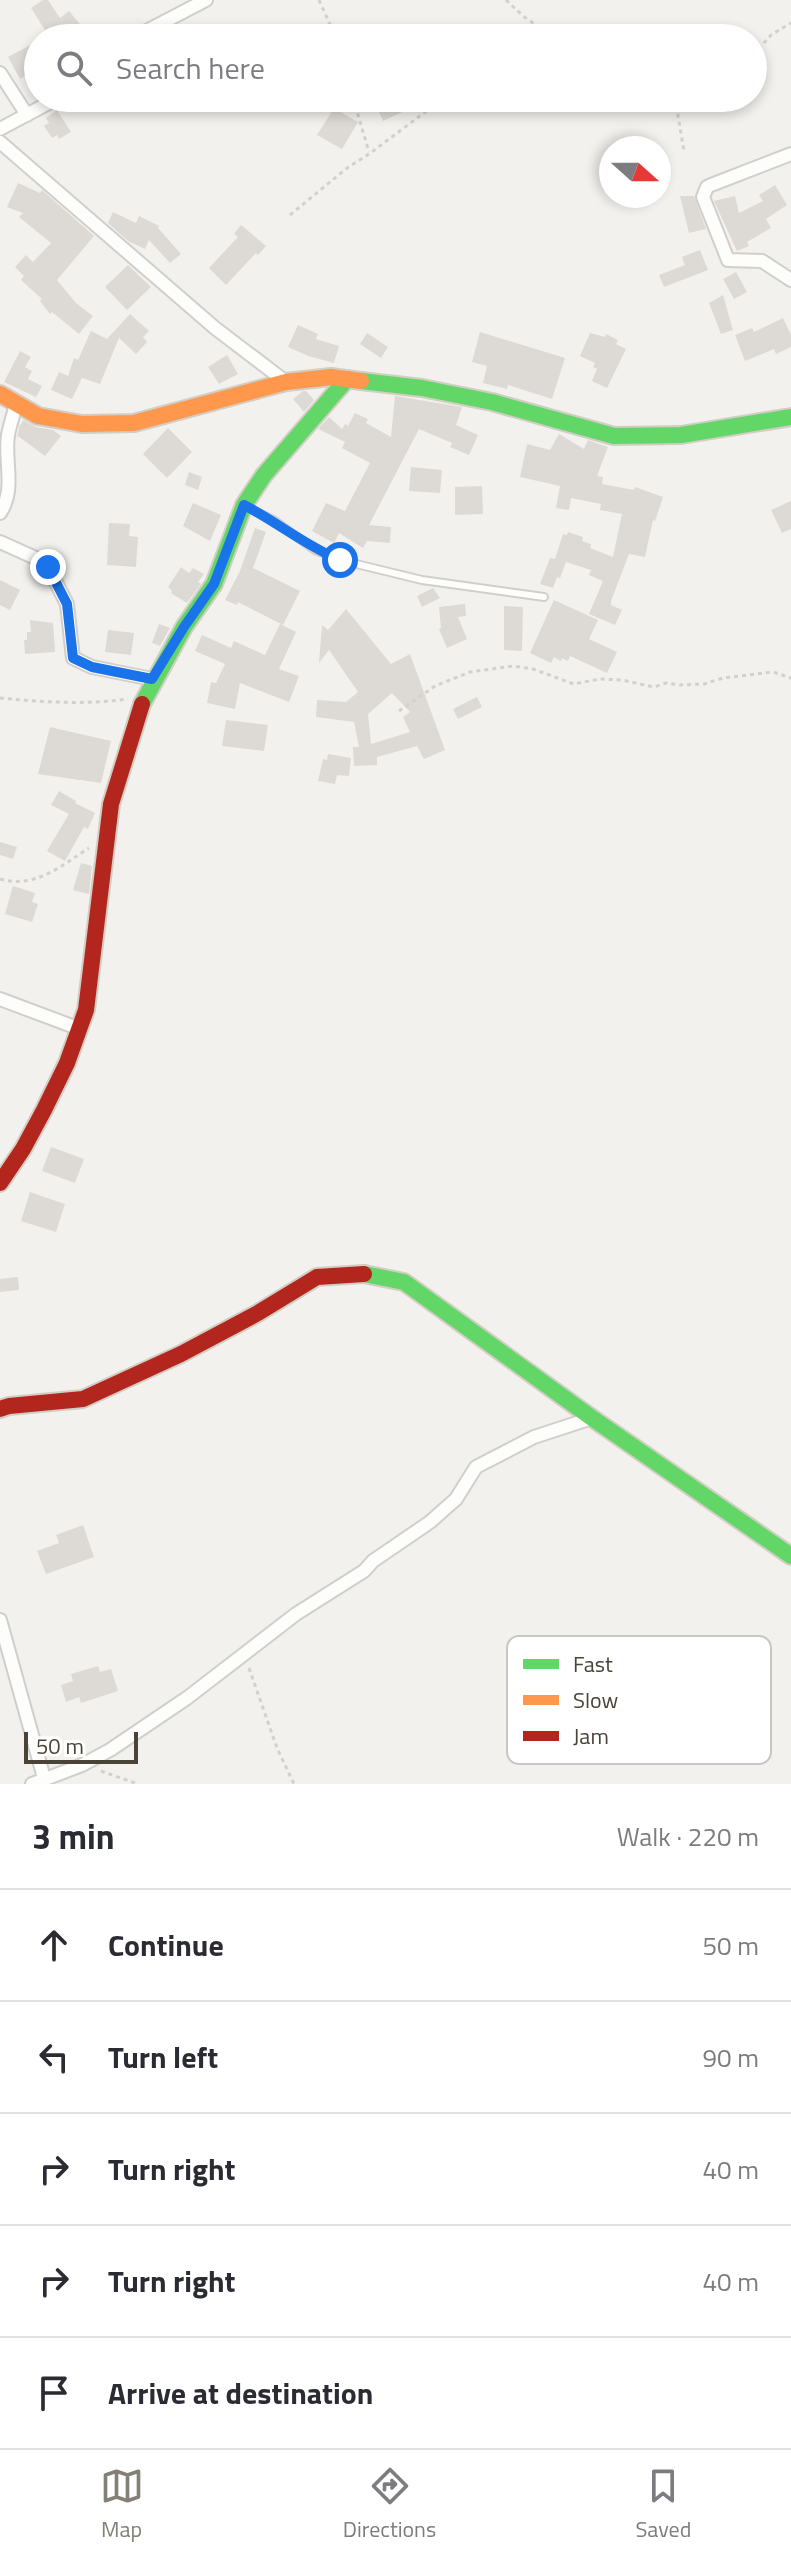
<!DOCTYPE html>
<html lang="en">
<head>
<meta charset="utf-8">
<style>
	:root { --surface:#fff; --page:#f7f7f7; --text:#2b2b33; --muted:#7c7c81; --line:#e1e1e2; --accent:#858077 }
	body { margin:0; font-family:"Titillium Web",sans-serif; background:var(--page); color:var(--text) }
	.compass { position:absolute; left:599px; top:136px; width:72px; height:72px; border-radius:50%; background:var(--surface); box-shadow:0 4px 12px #0003; rotate:111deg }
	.scale { position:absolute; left:24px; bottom:20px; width:114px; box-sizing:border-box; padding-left:8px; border:4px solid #4a4338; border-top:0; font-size:22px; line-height:28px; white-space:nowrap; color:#4a4338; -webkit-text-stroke:6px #fff; paint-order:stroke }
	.stop { position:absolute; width:24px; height:24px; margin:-18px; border:6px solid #1a73e8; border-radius:50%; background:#fff }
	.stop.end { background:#1a73e8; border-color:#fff; box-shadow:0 2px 8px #0008 }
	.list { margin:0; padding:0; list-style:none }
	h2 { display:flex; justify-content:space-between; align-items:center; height:104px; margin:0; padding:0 32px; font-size:34px }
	h2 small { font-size:26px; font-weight:400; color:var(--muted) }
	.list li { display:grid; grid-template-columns:52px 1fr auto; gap:24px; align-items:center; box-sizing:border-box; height:112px; padding:0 32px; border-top:2px solid var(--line) }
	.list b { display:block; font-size:30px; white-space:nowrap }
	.list em { font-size:26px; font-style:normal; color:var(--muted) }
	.icon { flex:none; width:44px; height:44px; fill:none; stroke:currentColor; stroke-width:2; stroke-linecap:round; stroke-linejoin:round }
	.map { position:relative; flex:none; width:791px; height:1784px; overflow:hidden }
	.search { position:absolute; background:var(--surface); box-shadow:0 4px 12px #0003; left:24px; right:24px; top:24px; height:88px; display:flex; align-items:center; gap:20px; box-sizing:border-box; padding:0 28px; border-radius:44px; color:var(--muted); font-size:30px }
	.sheet { height:664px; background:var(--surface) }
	nav { display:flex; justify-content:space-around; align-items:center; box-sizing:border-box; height:112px; border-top:2px solid var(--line); background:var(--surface); font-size:22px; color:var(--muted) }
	nav a { display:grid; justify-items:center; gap:4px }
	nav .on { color:var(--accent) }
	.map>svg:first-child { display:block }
	.building { fill:#dddad5; fill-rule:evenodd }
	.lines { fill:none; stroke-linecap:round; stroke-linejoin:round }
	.lane-casing { stroke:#d1cfcb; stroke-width:10 }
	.street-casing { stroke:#d1cfcb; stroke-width:16 }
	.fast-casing { stroke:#d2cec4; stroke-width:20 }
	.slow-casing { stroke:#d2cec4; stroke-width:20 }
	.jam-casing { stroke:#d2cec4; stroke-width:20 }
	.path { stroke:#d3d1cb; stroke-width:3; stroke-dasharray:4 4; stroke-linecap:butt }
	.lane { stroke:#fdfdfc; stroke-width:6 }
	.street { stroke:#fdfdfc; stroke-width:12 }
	.fast { stroke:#63d668; stroke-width:16 }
	.slow { stroke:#ff974d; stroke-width:16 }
	.jam { stroke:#b3261e; stroke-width:16 }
	.route { stroke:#1a73e8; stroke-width:10 }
	.key { fill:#fff; stroke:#c9c7c3; stroke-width:2 }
	.key-label { font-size:22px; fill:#4a4338 }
</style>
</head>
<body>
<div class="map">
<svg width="791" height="1784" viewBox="0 0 791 1784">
	<rect width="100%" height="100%" fill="#f3f1ed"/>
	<path class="building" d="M43,0H48L60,18L69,11L84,29L80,32L85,38H50L31,8Z
		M38,41V69L20,79L8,57Z
		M381,98H407L411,108L383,121L374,101Z
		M334,108L358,122L342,149L317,135Z
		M57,110L71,132L59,139L57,135L52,138L44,126L49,123L46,118Z
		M18,183L40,193L42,190L94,236L57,280L76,303L93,316L79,334L52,312L50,314L40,301L42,299L21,280L24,276L15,267L26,255L33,262L51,243L19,217L23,213L7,207Z
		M775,185L787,205L766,219L771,228L747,242L749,246L737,251L714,201L735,196L739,213L763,201L759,195Z
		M680,196H694L706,229L689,233Z
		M113,212L136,223L139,216L159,226L158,228L181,254L170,263L149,240L145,249L128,241L108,223Z
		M241,225L266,246L258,255L256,253L226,285L209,268L238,237L234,234Z
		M700,250L708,270L664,287L659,275L685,265L682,257Z
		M128,265L151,287L127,310L105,287Z
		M736,272L747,292L734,299L723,279Z
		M723,295L733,330L721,334L709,303Z
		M130,314L149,331L143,337L147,342L136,354L119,338L100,384L82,378L72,399L51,390L59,372L68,376L74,358L78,360L91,331L107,339Z
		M783,318L791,335V347L776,354L774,349L745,361L735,335L752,328L754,332Z
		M298,325L318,334L316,339L339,346L334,363L308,356L288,347Z
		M480,332L565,358L552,399L508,385L507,389L483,383L487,366L472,362Z
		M367,333L388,347L381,358L360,344Z
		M590,333L605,337L606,334L618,340L616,344L626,349L607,388L592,381L597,369L593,367L595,363L580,356Z
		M20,351L31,357L25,367L32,371L28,379L42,386L36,397L4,382Z
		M227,355L238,374L219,384L208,367Z
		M303,391H306L314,400L304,412L293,399Z
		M395,396L462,407L456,425L478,435L469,455L450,447L452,443L419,429L369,525L391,527L390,543L367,541L363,548L339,533L334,543L312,531L326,503L345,511L370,463L342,448L345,442L318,429L329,417L342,429L345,424L348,426L355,413L368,419L366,423L391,437Z
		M23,420L36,427L53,430L61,436L45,456L18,436L17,438L20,424L21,425Z
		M168,428L192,452L167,478L143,454Z
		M559,434L584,449L588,440L608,447L597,476L603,477L602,484L634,490L635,487L663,497L655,521L653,520L645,557L629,554L611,601V605L622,610L615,625L589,614L603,581L589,575L591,570L566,562L560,578L557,577L553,588L540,584L550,558L555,559L563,534L567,535L568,532L583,537L582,541L591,544L590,548L613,557L622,514L600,510L601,504L571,498L569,510L556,508L560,486L520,477L527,444L550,450Z
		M411,467L442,470L440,493L409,491Z
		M189,472L202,477L198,490L185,485Z
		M482,486L483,514L455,515V487Z
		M791,501V529L782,533L771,510Z
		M193,503L221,515L210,541L183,526Z
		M109,523L130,524L129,536L138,537L136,567L107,565Z
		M255,528L266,532L253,568L300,591L283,625L238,602L237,605L225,600L240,571Z
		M181,567L189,573L193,568L204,574L198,582L201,584L187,603L171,593L172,591L168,587Z
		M0,580L20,590L10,610L0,605Z
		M433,588L440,598L422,607L417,596Z
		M554,600L598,620L589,639L617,652L607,673L570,656L568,661L562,658L561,661L554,657L551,663L530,653Z
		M465,604L466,616L458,617L467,639L447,648L439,629L441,628L439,607Z
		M504,606L523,607L522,651L504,650Z
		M346,609L391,664L410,654L445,750L424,759L417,746L377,757V765L354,766L353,747H359L354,722L316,717L317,700L346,702L358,692L329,650L319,663L322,625L328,630ZM392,693L410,712L403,717L410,732L371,744L368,714Z
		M30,620L53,623L55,652L25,654L24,640H27V632H31Z
		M159,624L170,628L160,646L152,643Z
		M280,624L296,632L279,669L299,676L289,702L240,683L235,709L207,703L211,682L216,683L225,664L195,651L202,635L231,648L234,641L265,655Z
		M108,630L134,633L131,655L105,652Z
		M477,697L482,707L458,719L453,709Z
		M226,720L268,725L264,751L222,746Z
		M50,727L111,741L101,783L38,774Z
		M328,754L351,758L349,776L337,775L335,784L318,781L323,759L327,760Z
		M59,791L76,801L75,803L95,813L88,829L84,827L65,861L47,851L69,814L51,805Z
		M0,842L17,847L13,859L0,855Z
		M81,863L92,866L89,894L73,890Z
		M13,886L35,893L32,902L38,904L32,922L5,914Z
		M51,1147L84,1159L75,1183L42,1171Z
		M30,1192L65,1204L56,1232L21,1221Z
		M18,1277L19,1290L0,1292V1279Z
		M83,1525L94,1557L46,1574L37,1551L59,1543L56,1535Z
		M98,1666L100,1672L111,1669L118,1691L81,1703L79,1697L66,1702L61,1685L73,1681L71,1674Z"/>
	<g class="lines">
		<g class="lane-casing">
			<path id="lane" d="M247,507L275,521L315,550L340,560L422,580L544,597"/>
		</g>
		<g class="street-casing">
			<path id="street" d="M133,38L206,0
				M0,73L27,115
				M0,129L58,98
				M0,142L215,328L286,382
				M791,154L711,185L707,187L703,197L728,260L762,261L791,280
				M0,513C16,489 4,461 8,435C10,424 14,414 16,403
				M0,542L40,560L48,567L67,604L73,658L92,667L152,679
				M0,999L80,1029
				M0,1620L44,1778
				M32,1784L82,1765L110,1750L187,1698L296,1614L364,1571L373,1561L430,1522L456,1499L476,1467L534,1437L592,1418"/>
		</g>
		<g class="fast-casing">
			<path id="fast" d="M361,381L422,388L492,402L614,436L681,435L791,417
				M142,704L184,627L214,584L244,505L264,475L347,379
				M364,1274L404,1282L592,1418L791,1556"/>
		</g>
		<g class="slow-casing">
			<path id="slow" d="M0,394L38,416L82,424L134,423L286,382L331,377L361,381"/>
		</g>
		<g class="jam-casing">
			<path id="jam" d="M0,1183L23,1149L44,1110L67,1063L86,1010L111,804L142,704
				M0,1409L9,1406L83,1399L181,1354L258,1313L317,1277L364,1274"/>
		</g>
		<path class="path" d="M319,0L336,38
			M506,0L523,16L555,38
			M522,38L536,25
			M753,55L771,35L791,23
			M353,98L369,152
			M675,98L684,151
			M290,215L347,168L369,154L444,98
			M0,698C42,702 86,705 128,699
			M399,711L435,686L470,672L513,666L533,669L574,684L600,679L622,680L654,687L666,683L680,685L704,684L723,678L773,672L791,678
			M0,879C35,889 61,866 89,848
			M249,1668L277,1748L294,1784
			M101,1771L138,1784"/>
		<use href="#lane" class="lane"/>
		<use href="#street" class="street"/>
		<use href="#fast" class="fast"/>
		<use href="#slow" class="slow"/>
		<use href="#jam" class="jam"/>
	</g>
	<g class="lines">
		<path class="route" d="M48,567L67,604L73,658L92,667L152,679L184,627L214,584L244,505C277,522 306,546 340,560"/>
	</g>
	<rect x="507" y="1636" width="264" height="128" rx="12" class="key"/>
	<rect x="523" y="1659" width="36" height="10" fill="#63d668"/>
	<rect x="523" y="1695" width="36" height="10" fill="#ff974d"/>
	<rect x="523" y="1731" width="36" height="10" fill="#b3261e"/>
	<g class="key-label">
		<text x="573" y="1672">Fast</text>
		<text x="573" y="1708">Slow</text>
		<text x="573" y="1744">Jam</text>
	</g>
</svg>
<svg class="compass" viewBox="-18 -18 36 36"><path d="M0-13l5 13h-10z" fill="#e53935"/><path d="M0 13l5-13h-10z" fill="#7c7c81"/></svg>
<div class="scale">50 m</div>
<div class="stop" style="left:340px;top:560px"></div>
<div class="stop end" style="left:48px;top:567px"></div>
<div class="search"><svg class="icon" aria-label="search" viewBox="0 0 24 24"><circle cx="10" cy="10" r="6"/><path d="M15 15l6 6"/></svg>Search here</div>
</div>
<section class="sheet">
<h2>3 min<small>Walk · 220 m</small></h2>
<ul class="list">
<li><svg class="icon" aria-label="ahead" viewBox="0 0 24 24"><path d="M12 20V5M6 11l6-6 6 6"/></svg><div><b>Continue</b></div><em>50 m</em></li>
<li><svg class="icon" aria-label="left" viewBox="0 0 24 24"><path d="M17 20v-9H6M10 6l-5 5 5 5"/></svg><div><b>Turn left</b></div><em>90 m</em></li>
<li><svg class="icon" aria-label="right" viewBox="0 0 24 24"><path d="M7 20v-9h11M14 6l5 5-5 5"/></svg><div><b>Turn right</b></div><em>40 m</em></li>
<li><svg class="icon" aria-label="right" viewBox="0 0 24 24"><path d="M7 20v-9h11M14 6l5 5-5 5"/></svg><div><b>Turn right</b></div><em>40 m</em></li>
<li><svg class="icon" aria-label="arrive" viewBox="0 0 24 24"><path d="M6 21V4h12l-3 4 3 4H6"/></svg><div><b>Arrive at destination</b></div></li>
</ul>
</section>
<nav>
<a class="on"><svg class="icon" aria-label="map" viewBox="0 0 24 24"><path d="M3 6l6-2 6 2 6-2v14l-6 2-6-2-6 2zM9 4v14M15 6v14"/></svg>Map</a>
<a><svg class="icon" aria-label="directions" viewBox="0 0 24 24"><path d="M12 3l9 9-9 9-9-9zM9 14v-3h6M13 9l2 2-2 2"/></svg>Directions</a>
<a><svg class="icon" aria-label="saved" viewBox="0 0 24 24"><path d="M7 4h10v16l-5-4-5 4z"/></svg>Saved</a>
</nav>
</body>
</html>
